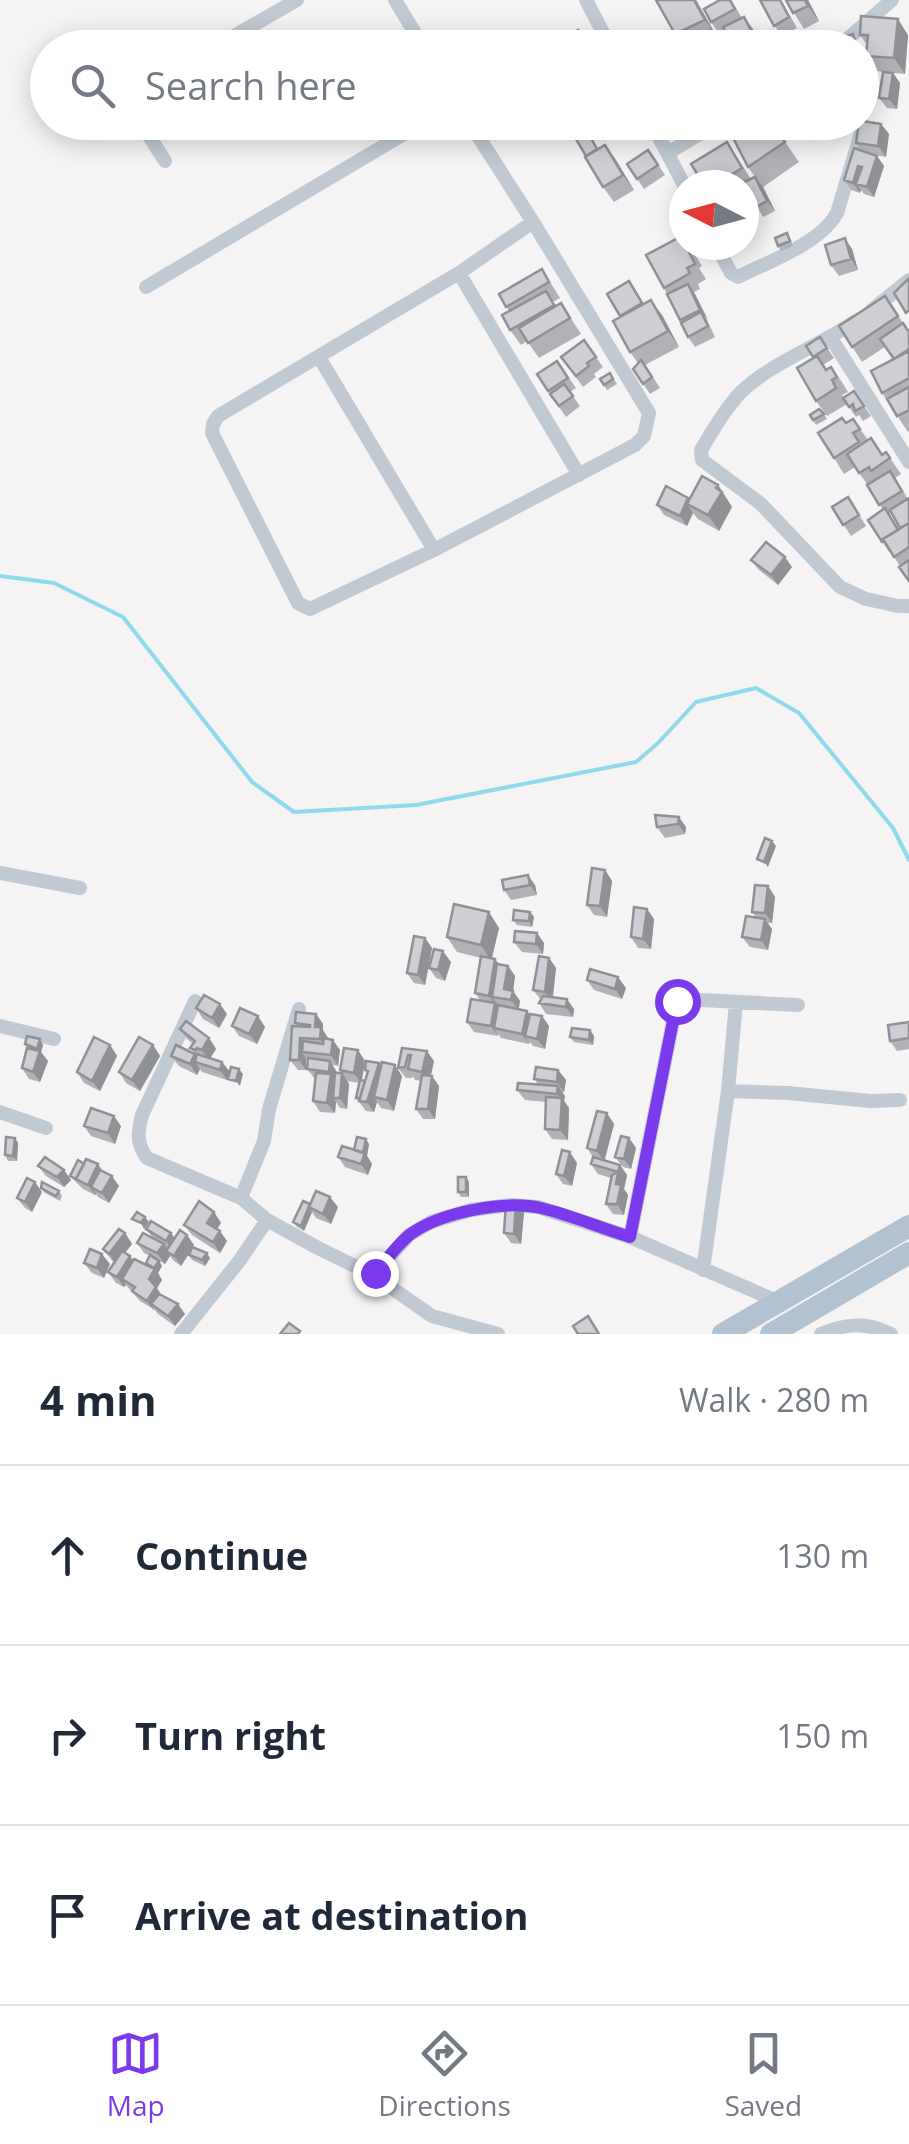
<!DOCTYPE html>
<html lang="en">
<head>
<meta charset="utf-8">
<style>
	:root { --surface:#fff; --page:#f2f2f3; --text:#1f2937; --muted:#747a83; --line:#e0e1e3; --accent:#7c3aed }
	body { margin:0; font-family:"Open Sans",sans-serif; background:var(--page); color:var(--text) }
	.compass { position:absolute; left:669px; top:170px; width:90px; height:90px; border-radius:50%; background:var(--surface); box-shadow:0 5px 25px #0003; rotate:276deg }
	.stop { position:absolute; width:30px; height:30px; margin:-22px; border:8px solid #7c3aed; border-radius:50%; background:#fff }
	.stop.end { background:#7c3aed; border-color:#fff; box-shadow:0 2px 10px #0008 }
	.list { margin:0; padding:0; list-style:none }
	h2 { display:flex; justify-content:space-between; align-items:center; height:130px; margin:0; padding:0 40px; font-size:42px }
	h2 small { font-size:32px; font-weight:400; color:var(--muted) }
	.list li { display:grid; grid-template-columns:65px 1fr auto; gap:30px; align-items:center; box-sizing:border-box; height:180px; padding:0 40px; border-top:2px solid var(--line) }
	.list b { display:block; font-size:38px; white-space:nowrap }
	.list em { font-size:32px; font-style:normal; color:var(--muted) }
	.icon { flex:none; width:55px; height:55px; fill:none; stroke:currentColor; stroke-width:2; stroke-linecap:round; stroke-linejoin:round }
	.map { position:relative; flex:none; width:909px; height:1334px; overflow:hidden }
	.search { position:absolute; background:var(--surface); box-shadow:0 5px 25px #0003; left:30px; right:30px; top:30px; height:110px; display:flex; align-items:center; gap:25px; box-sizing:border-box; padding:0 35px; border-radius:55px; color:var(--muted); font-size:38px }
	.sheet { height:670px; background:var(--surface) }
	nav { display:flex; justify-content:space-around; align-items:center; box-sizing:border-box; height:140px; border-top:2px solid var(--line); background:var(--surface); font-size:28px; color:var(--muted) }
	nav a { display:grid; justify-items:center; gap:5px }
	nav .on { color:var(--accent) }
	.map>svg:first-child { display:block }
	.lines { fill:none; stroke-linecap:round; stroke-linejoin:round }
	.stream { stroke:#90daee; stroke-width:4 }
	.street { stroke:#c1cad2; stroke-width:14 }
	.primary { stroke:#b3c2d1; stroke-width:22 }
	.wall { fill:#b0b2b7; fill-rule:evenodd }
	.shaded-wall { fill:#909195 }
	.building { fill:#cdcfd5; stroke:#909195; stroke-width:2.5 }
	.route { stroke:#7c3aed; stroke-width:12 }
</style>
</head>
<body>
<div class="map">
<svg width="909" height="1334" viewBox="0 0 909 1334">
	<rect width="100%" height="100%" fill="#f5f3f3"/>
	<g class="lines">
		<path class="stream" d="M0,576L54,583L123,617L252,782L294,812L416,805L636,762L658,743L696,702L756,688L799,713L893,828L909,860"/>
		<path class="street" d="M395,0L424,48
			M586,0L611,48
			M213,48L297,0
			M837,48L892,0
			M140,122L165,161
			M469,122L533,222L649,413L644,436L635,445L434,550L310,609L298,603L212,433L213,424L218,416L459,273L533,222
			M651,122L684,185
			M668,153L719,122
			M716,245L731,273L738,277C768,262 821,243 837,213L861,133V122
			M459,273L579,475
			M146,287L424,122
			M872,310L909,280
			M854,322C819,346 771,363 741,392C725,409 713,430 701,450L702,460L761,504L840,587L866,599L898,606H909
			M831,338L909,462
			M319,357L434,550
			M0,873L80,888
			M195,1001L142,1115C138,1131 136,1144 147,1158L241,1198L267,1220L318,1248L373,1275L432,1316L498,1334
			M0,1026L54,1039
			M728,1091L788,1093L870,1101L900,1100
			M0,1112L46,1128
			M241,1198L264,1141L269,1109L299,1009
			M703,1270L728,1091L736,1002
			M373,1275L409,1235L431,1222L471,1210L510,1205L538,1207L630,1237
			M779,1302L630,1237L677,1001L681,999L798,1005
			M181,1334L240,1260L267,1220
			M821,1334C846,1323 866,1322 891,1334"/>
		<path class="primary" d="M723,1334L909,1226
			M771,1334L909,1253"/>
	</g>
	<path class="wall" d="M696,0L719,40L722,48H684L675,34Z
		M731,0L742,18L744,17L755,32L724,29L718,32L711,22Z
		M760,0H781L797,28L781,36Z
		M786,0H808L819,21L804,29Z
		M860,35H908L905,74L883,72L893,73L900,83L897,109L887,108L879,98L883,72L877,71L866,56L867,45Z
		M665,122H682L683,125L670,131Z
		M771,122L799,162L763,187L775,211L763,217L746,187L744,188V185H704L737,157L751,179L755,177L748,167Z
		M822,122L828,132L818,138L811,127Z
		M881,124L889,134L886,157L876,155L884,166L874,197L864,194L861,190L860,193L851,190L844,180L861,151L856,143Z
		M589,133L598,149L605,145L634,190L614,202L603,187Z
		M648,150L665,175L644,189L627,164Z
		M744,193L759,219L744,228Z
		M680,237L684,243L689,245L702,266L699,268L706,279L698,284L700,289L694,292L715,337L695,347L688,337L664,288Z
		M790,238L793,246L781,251L778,246Z
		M852,249L858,270L839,276L831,265Z
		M542,269L560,298L553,302L557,306L561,303L581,334L539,358L527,341L521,345L510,330L509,311L499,294Z
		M636,291L644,304L662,315L679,347L645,365L660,388L650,394L633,369L638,363L630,352L621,317Z
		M885,296L909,332V431L908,432L882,393L894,359L885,347L862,362L839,326Z
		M820,337L834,358L823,365L826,370L831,367L842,382L848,392L842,395L844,398L854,391L871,416L863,421L859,415L856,417L847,404L827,416L816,401L814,358L806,346Z
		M584,340L603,367L594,374L596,377L583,387L561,357Z
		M557,361L576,388L570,392L580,406L566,417L548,391Z
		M610,373L617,384L607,390L604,385Z
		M824,414L827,419L816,425L810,415Z
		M853,419L868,440L883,455L886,452L901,474L895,478L908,499L909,498V581L891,552H889L868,520L883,510L867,484L855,467L844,474L834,458L846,423ZM891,512L900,528L899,529L889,514Z
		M718,485L732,507L719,531L698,519L693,513L687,526L664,515L657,505L688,498L690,499Z
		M848,497L866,526L851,536L832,507Z
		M751,560L792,567L778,585L759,570Z
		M655,815L686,827L685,834L665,838L657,827Z
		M605,870L612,881L607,917L594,915L587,905Z
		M502,880L535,885L537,895L511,900L504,890Z
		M768,886L775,897L772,923H767L772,929L768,950L750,947L742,937L756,917L752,912Z
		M647,909L654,919L651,949L638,948L631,937Z
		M530,912L534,917L532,927L517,925L513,920Z
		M499,928L492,958L495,959L499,964L508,966L515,976L513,991L520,1001L519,1009L530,1015L542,1016L549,1026L545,1049L533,1046L530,1042L529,1044L501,1038L498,1034V1036L474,1032L467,1022L480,1000L475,993L481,958L457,952L447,937Z
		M425,938L432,948L425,985L414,983L407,973Z
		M514,942L544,943L543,954L522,952Z
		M549,958L556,968L553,997L574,1009L573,1017L546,1014L539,1003L541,1000L533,990Z
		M451,962L445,981L436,978L429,968Z
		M587,980L626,988L622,999L594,990Z
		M196,1008L227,1014L219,1028L203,1019Z
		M316,1014L323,1024V1030L328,1039L340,1050L338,1066L332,1065L337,1073H342L340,1070L365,1061L362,1081H365L367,1074L365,1070L379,1063L381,1066L402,1076L394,1111L381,1108L377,1102L374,1112L366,1111L356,1098L360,1083L347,1081L349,1084L347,1109L340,1108L336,1102L335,1113L320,1112L313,1101L315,1079L307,1069L308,1061L306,1059V1070H298L290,1060L297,1026L295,1023Z
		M909,1022V1049L897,1051L890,1041Z
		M232,1026L265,1027L257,1044L239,1036Z
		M180,1029L209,1038L216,1049L210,1058L222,1062L230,1072L227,1080L202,1072L200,1069L197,1075L179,1066L171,1056L194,1053L190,1048L193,1044L187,1039Z
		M590,1030L594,1036L593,1045L574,1042L570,1037Z
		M25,1044L43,1045L41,1052L48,1061L40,1082L29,1079L22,1068L27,1048Z
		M110,1045L117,1056L100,1091L84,1083L77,1072Z
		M153,1045L160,1056L140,1091L126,1083L119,1072Z
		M402,1048L434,1061L431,1076L439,1086L435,1119H423L416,1109L421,1081L415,1080L413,1076L412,1078H406L398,1068Z
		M558,1070L566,1080L564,1092H562L565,1096L564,1101L569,1108L568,1140L552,1139L545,1129L546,1102L525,1100L517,1090L538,1084L534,1079Z
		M614,1124L605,1160L620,1165L627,1175L624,1189L628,1195L624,1215L613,1214L606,1204L611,1178L598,1174L591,1164L593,1157L587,1148Z
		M84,1126H121L115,1144L91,1136Z
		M15,1138L18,1143L17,1161H8L5,1155Z
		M629,1138L636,1148L631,1169L623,1167L615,1157Z
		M369,1144L367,1156L372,1164L368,1175L345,1167L338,1157Z
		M577,1163L572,1186L563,1184L556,1174Z
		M84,1164L119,1186L109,1203L98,1197L96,1194L95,1195L83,1189L70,1176Z
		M38,1166L64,1170L71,1180L64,1187L46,1176Z
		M466,1177L469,1182V1197H461L458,1192Z
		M41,1188L59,1191L62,1196L60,1201L45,1193Z
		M42,1192L32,1212L25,1208L17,1198Z
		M516,1203L524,1213L521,1244L511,1243L504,1233Z
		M310,1205L338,1207L331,1224L316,1218L312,1212L304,1231L297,1227L293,1222Z
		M214,1212L221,1223L217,1229L227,1241L220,1253L192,1235L184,1225Z
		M146,1229L194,1245L193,1247L210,1258L205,1266L192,1260L189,1255L191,1251L181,1266L174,1261L170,1256L165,1264L159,1261L162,1266L158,1273L162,1280L157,1288L161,1295L185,1314L175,1326L158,1314L155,1310L140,1301L126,1285L124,1287L116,1283L108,1272L114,1263L103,1249L125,1233L132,1244L125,1253L133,1260L147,1265L150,1256L144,1253L137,1243L153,1238Z
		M84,1263L110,1264L104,1278L92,1273Z"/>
	<path class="shaded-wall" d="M694,0H696L716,36L705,20Z
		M805,0H808L819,21L808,6Z
		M744,17L755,32L763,48H760Z
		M898,19L908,35L905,74L894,58Z
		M893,73L900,83L897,109L889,99Z
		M881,124L889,134L886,157L878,146Z
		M605,145L616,160L634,190L623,175Z
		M877,156L884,166L874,197L867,187Z
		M858,166L865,176L856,184L861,190L860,193L853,183Z
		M755,177L763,187L775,211L767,201Z
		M845,238L852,249L858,270L851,259Z
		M688,284L695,294L708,320L700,310Z
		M651,300L662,315L679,347L668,331Z
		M718,485L732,507L719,531L708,515Z
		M688,498L696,508L687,504L693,513L687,526L680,516Z
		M785,557L792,567L778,585L771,575Z
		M679,817L686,827L685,834L678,824Z
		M772,841L776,846L768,867L764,862Z
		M605,870L612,881L607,917L600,906Z
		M528,875L535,885L537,895L530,885Z
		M768,886L775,897L772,923L765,913Z
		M647,909L654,919L651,949L643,939Z
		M489,912L499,928L491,961L481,945Z
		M530,912L534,917L532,927L529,921Z
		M765,919L772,929L768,950L761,940Z
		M537,933L544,943L543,954L536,944Z
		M425,938L432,948L425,985L418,975Z
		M443,951L451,962L445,981L438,970Z
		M549,958L556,968L552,1003L545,992Z
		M495,959L502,969L492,997L502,1013L494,1028L498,1036L491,1026L495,1004L489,996Z
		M508,966L515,976L513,991L520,1001L518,1010L504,989Z
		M618,977L626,988L622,999L615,989Z
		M567,999L574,1009L573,1017L566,1007Z
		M220,1004L227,1014L219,1028L212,1018Z
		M527,1011L534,1021L525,1036L529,1044L522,1034Z
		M316,1014L323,1024V1030L328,1038L327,1050L320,1039L315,1027Z
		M258,1016L265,1027L257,1044L249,1034Z
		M542,1016L549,1026L545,1049L537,1039Z
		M590,1030L594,1036L593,1045L589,1040Z
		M209,1038L216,1049L209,1060L202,1050Z
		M300,1038L307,1048L302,1052L306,1059V1070L299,1060Z
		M40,1039L43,1045L41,1052L48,1061L40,1082L33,1072Z
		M333,1040L340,1050L338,1066L331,1055Z
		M110,1045L117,1056L100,1091L92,1081Z
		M153,1045L160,1056L140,1091L132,1080Z
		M358,1050L365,1061L361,1083L354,1073Z
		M427,1051L434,1061L429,1082L422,1072Z
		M195,1054L202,1064L195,1062L200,1069L197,1075L190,1064Z
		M330,1061L337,1072L333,1098L336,1102L335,1113L327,1103L330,1074L329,1072Z
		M222,1062L230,1072L227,1080L220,1070Z
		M379,1063L386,1073L374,1097L377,1102L374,1112L367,1102Z
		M395,1065L402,1076L394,1111L387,1100Z
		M239,1069L243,1074L240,1086L236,1081Z
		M558,1070L566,1080L564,1092L557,1082Z
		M342,1073L349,1084L347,1109L340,1098Z
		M432,1076L439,1086L435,1119L428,1109Z
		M558,1086L565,1096L564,1101L569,1108L568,1140L560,1130L562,1100L557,1094Z
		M607,1113L614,1124L604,1161L597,1151Z
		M114,1116L121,1126L115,1144L108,1133Z
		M15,1138L18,1143L17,1161L13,1156Z
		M629,1138L636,1148L631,1169L624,1159Z
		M366,1139L369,1144L367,1156L372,1164L368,1175L361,1164Z
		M570,1152L577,1163L572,1186L564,1176Z
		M98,1164L105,1175L91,1187L96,1194L95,1195L88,1185Z
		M620,1165L627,1175L624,1189L628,1195L624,1215L617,1204L616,1184Z
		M64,1170L71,1180L64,1187L57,1177Z
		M112,1176L119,1186L109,1203L102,1193Z
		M466,1177L469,1182V1197L466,1192Z
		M35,1182L42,1192L32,1212L25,1202Z
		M330,1197L338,1207L331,1224L323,1214Z
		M516,1203L524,1213L521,1244L514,1234Z
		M309,1207L312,1212L304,1231L301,1226Z
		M214,1212L221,1223L214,1233L207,1223Z
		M145,1217L149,1222L144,1229L141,1223Z
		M220,1231L227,1241L220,1253L213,1242Z
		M125,1233L132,1244L116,1264L109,1254Z
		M171,1233L179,1244L174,1251L166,1241Z
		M187,1235L194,1245L181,1266L174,1256Z
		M164,1244L171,1254L166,1251L170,1256L165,1264L157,1253Z
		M207,1253L210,1258L205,1266L202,1260Z
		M102,1254L110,1264L104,1278L97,1268Z
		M130,1256L137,1266L122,1279L126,1285L124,1287L117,1277Z
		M159,1261L162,1266L158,1273L162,1280L157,1288L163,1298L151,1304L154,1311L147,1301L149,1279Z
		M178,1304L185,1314L175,1326L168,1316Z"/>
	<path class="building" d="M656,0H694L705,20L675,34Z
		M720,0H730L735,9L711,22L704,9Z
		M760,0H780L789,17L774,26Z
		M786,0H805L808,6L793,13Z
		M861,16L898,19L894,58L866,56L868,35H860Z
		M744,17L760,48H732L723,27Z
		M578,30L588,48H548Z
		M711,30L719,47L686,48L684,43Z
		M853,34L857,48H836L834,39Z
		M675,40L678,48H663Z
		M883,72L893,73L889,99L879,98Z
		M862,121L881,124L878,146L856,143L859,122Z
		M582,122L597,149L586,156L570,129Z
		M725,122H771L785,142L748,167Z
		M819,122H822L824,127L814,133L811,127Z
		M727,142L742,168L714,185H704L691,164Z
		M605,145L623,175L603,187L585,157Z
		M854,148L877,156L867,187L856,184L862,167L858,166L853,183L844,180Z
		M648,150L658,165L637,179L627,164Z
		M755,177L767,201L756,207L744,182Z
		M787,233L790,241L778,246L775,238Z
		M680,237L684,245H689L692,250L689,252L695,264L687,268L690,273L664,288L646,255Z
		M845,238L851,259L831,265L825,245Z
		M542,269L549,282L506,307L499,294Z
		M909,278V310L906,313L894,293Z
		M629,281L642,303L620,316L607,294Z
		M688,284L700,310L680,320L667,294Z
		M546,291L554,305L510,330L502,315Z
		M885,296L898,316L852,347L839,326Z
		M651,300L668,331L630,352L613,321Z
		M561,303L570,318L528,343L519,328Z
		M701,312L708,326L688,337L681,323Z
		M903,323L909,332V349L894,359L880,339Z
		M820,337L827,348L813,357L806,346Z
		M584,340L596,357L587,363L589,366L576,376L561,357Z
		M909,351V378L882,393L871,371Z
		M817,356L826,370L831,367L837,377L832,380L836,388L816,401L797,368Z
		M641,360L652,377L643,384L633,369Z
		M557,361L568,378L548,391L537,374Z
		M610,373L613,379L604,385L600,379Z
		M564,384L573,396L559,406L550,394Z
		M909,387V410L897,416L887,399Z
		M854,391L864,406L855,411L853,404L849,407L843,398Z
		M819,409L824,414L813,420L810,415Z
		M842,418L846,423L853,419L860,429L853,433L859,442L834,458L818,433Z
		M871,438L882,455L886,452L890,458L871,471L869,467L859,473L847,454Z
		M890,471L902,491L879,505L867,485Z
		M702,476L718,485L716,488L722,492L708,515L687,504Z
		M666,486L688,498L680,516L657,505Z
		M848,497L859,515L843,525L832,507Z
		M909,498V523L900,528L890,510Z
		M885,508L898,530L883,539L884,541L882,542L868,520Z
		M909,523V547L894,557L883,539Z
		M766,542L785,557L771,575L751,560Z
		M909,560V581L899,567Z
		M655,815L679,817L678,824L657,827Z
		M765,838L772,841L764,862L757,859Z
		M592,868L605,870L600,906L587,905Z
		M528,875L530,885L504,890L502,880Z
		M755,885L768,886L765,913L752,912Z
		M454,904L489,912L481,945L447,937Z
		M634,907L647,909L643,939L631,937Z
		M514,910L530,912L529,921L513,920Z
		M746,916L765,919L761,940L742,937Z
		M515,931L537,933L536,944L514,942Z
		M414,936L425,938L418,975L407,973Z
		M434,949L443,951L438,970L429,968Z
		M481,956L495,959L489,996L475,993Z
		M539,956L549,958L545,992L533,990Z
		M497,964L508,966L504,989L513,991L511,1000L492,997Z
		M590,969L618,977L615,989L587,980Z
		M204,995L220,1004L212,1018L196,1008Z
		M543,996L567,999L566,1007L539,1003Z
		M471,999L495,1003L491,1026L467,1022Z
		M498,1005L527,1011L522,1034L494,1028Z
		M240,1008L258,1016L249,1034L232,1026Z
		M296,1012L316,1014L315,1027H321L320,1039L300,1038L299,1060H290L292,1026L310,1027V1025L295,1023Z
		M530,1014L542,1016L537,1039L525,1036Z
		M186,1021L209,1038L202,1050L197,1048L196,1050L190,1048L195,1041L180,1029Z
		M909,1022V1038L890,1041L888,1025Z
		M572,1028L590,1030L589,1040L570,1037Z
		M27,1036L40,1039L37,1049L25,1044Z
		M94,1037L110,1045L92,1081L77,1072Z
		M139,1037L153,1045L132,1080L119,1072Z
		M324,1038L333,1040L331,1055L302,1052L303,1041L323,1044Z
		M176,1045L195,1054L190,1064L171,1056Z
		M27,1048L40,1051L33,1072L22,1068Z
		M344,1048L358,1050L354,1073L340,1070Z
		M402,1048L427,1051L422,1072L408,1069L411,1055H408L405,1067L398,1068Z
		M197,1054L222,1062L220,1070L195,1062Z
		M308,1058L330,1061L329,1072L307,1069Z
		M366,1061L379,1063L367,1102L359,1101L368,1071L365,1070Z
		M382,1062L395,1065L387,1100L374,1097Z
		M231,1067L239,1069L236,1081L228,1079Z
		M536,1067L558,1070L557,1082L534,1079Z
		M316,1073L331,1074L327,1103L313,1101Z
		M335,1073H342L340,1098H333Z
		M422,1075L432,1076L428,1109H416Z
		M360,1080L365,1081L360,1098H356Z
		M518,1083L558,1086L557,1094L517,1090Z
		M546,1097L562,1098L560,1130L545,1129Z
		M91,1108L114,1116L108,1133L84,1126Z
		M597,1111L607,1113L597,1151L587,1148Z
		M621,1136L629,1138L624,1159L615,1157Z
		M6,1137L15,1138L13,1156L5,1155Z
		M357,1137L366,1139L363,1153L354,1150Z
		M342,1146L365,1153L361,1164L338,1157Z
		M562,1150L570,1152L564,1176L556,1174Z
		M45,1157L64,1170L57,1177L38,1166Z
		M593,1157L620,1165L618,1172L591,1164Z
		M86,1159L98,1164L88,1185L76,1179Z
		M78,1160L84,1164L76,1179L78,1180L70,1176Z
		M100,1170L112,1176L102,1193L91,1187Z
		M618,1172L616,1184L621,1185L617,1204H606L612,1175Z
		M458,1177H466V1192H458Z
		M27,1178L35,1182L25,1202L17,1198Z
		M42,1182L59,1191L56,1196L41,1188Z
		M316,1191L330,1197L323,1214L309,1207Z
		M199,1201L214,1212L207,1223L220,1231L213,1242L184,1225Z
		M303,1201L310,1204L301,1226L293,1222Z
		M506,1202L516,1203L514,1234L504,1233Z
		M137,1212L145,1217L141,1223L132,1219Z
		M151,1221L171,1233L166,1241L146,1229Z
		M119,1229L125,1233L109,1254L103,1249Z
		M180,1230L187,1235L174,1256L166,1251Z
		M143,1233L164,1244L157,1253L137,1243Z
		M192,1247L207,1253L202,1260L189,1255Z
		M90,1249L102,1254L97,1268L84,1263Z
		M122,1251L130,1256L117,1277L108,1272Z
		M150,1255L159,1261L154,1268L146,1263Z
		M134,1259L155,1269L149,1279L156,1287L147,1301L132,1291L135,1287L122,1279Z
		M159,1294L178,1304L168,1316L151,1304Z
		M588,1316L599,1334H578L573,1326Z
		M289,1323L300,1331L298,1334H280Z"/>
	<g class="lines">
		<path class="route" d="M375,1273C387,1260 398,1243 412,1233C443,1212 505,1200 541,1208C571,1215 600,1228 630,1237L677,1001"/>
	</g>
</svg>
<svg class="compass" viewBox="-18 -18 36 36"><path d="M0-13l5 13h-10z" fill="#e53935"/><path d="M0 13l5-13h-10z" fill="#747a83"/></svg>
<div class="stop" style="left:677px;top:1001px"></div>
<div class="stop end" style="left:375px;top:1273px"></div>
<div class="search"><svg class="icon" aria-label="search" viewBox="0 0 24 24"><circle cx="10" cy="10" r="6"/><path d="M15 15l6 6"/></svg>Search here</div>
</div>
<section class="sheet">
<h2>4 min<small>Walk · 280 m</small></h2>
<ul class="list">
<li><svg class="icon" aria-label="ahead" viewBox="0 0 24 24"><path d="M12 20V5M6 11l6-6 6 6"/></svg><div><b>Continue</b></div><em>130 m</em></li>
<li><svg class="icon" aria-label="right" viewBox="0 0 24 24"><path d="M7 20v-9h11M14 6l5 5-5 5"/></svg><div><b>Turn right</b></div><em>150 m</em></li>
<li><svg class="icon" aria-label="arrive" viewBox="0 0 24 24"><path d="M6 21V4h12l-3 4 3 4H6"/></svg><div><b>Arrive at destination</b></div></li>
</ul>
</section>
<nav>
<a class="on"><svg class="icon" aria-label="map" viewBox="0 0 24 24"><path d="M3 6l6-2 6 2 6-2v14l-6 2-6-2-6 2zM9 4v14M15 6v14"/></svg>Map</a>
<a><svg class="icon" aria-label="directions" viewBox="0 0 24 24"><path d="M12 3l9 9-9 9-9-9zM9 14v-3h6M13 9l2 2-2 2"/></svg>Directions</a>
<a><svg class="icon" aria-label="saved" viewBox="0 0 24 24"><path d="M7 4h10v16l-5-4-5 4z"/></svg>Saved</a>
</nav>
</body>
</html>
